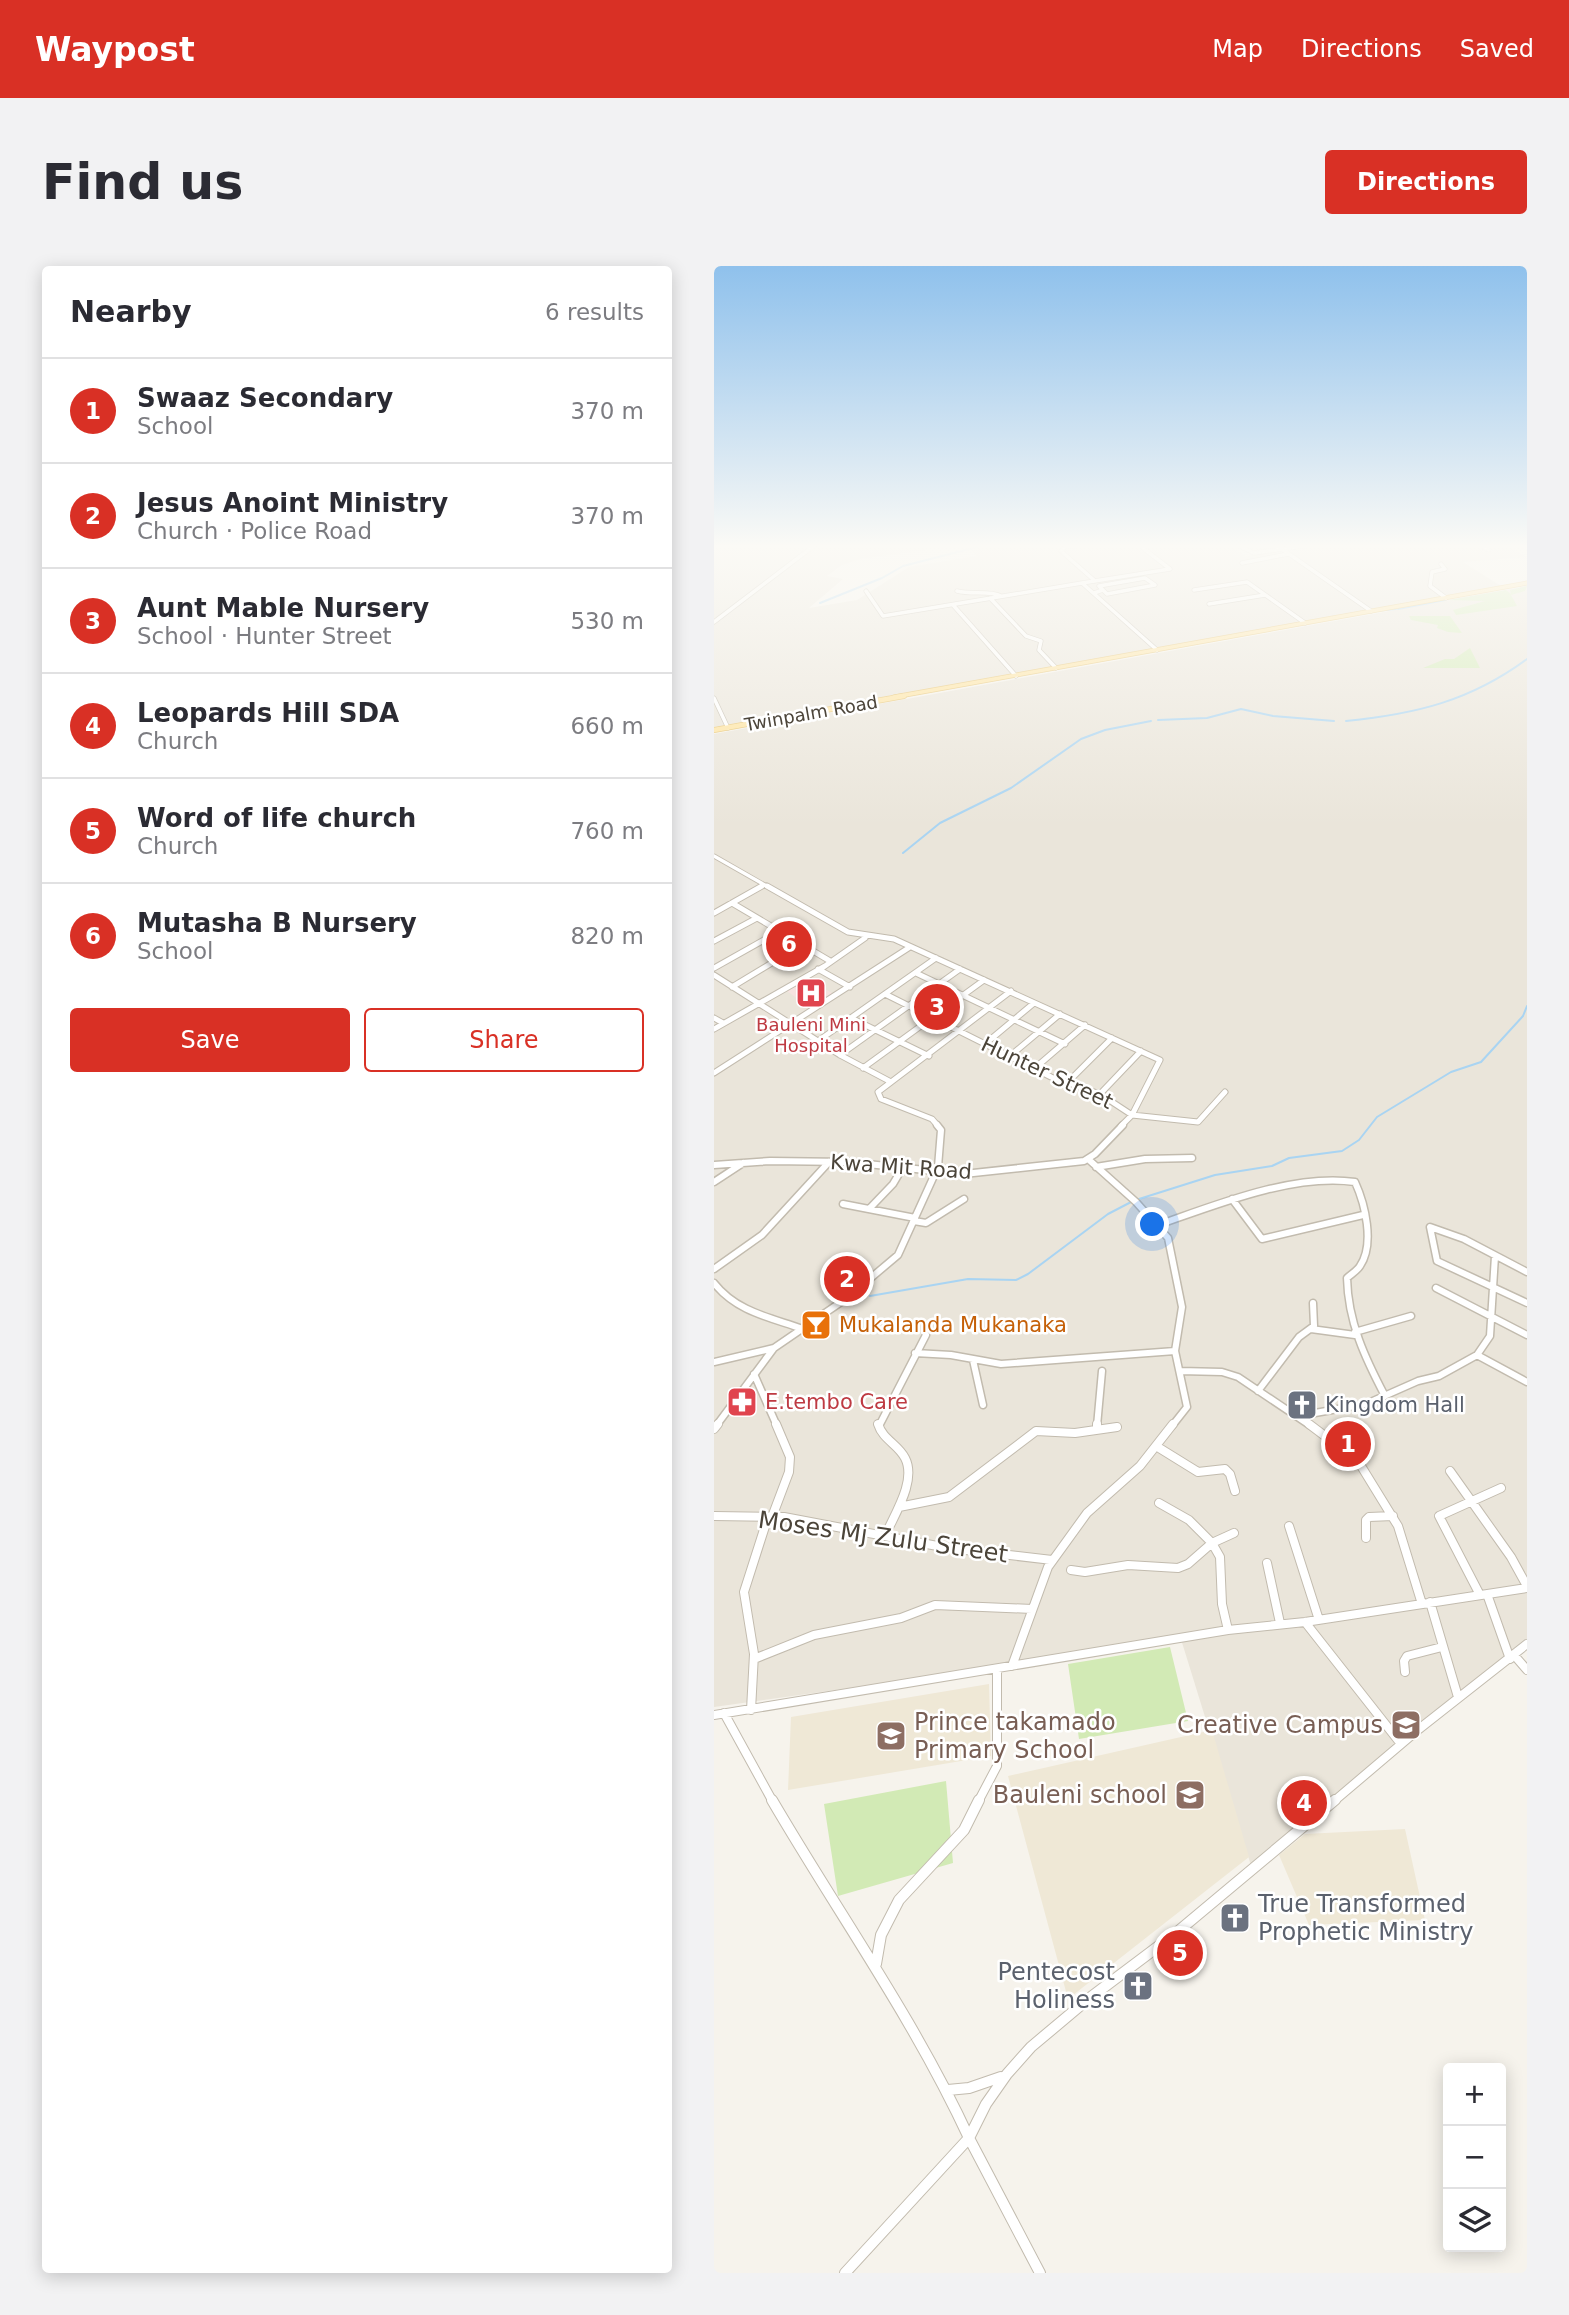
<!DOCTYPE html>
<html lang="en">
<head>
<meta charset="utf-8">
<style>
	:root { --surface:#fff; --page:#f2f2f3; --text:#2b2b33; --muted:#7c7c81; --line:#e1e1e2; --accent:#d93025 }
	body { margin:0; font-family:"DejaVu Sans",sans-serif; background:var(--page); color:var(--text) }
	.controls { position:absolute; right:21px; bottom:21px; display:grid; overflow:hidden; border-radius:7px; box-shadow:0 4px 18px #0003 }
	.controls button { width:63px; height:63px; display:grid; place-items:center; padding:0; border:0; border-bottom:2px solid var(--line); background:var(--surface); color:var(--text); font:35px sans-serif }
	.you { position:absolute; left:439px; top:959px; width:24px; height:24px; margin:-18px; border:5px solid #fff; border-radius:50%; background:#1a73e8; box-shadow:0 0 0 10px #1a73e833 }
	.badge { display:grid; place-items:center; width:46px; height:46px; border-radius:50%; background:var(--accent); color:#fff; font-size:23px; font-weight:700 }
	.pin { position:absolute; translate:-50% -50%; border:4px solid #fff; box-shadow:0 2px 7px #0006 }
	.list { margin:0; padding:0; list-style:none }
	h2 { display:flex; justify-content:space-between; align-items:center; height:91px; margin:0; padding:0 28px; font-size:30px }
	h2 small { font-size:23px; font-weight:400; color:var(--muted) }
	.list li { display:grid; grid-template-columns:46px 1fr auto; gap:21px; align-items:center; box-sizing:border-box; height:105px; padding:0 28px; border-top:2px solid var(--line) }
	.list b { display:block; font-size:26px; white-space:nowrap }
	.list p { margin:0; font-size:23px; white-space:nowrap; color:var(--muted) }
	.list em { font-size:23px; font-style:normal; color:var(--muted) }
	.actions { display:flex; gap:14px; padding:21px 28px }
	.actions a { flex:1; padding:16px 0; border:2px solid var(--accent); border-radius:7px; text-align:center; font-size:24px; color:var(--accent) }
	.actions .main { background:var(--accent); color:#fff }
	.icon { flex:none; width:38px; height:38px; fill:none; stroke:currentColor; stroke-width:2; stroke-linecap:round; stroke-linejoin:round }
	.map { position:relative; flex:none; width:813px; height:2007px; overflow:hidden; border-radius:7px }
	header { display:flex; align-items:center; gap:42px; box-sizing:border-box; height:98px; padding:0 35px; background:var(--accent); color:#fff }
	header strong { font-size:33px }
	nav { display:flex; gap:38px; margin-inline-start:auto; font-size:24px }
	.intro { display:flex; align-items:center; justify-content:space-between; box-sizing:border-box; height:168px; padding:0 42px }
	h1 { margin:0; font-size:49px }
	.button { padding:18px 32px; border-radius:7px; background:var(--accent); color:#fff; font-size:24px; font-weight:700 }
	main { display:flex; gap:42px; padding:0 42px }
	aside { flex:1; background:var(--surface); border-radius:7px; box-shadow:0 4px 18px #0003 }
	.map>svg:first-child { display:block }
	.residential { fill:#eae5da }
	.education { fill:#efe8d6 }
	.medical { fill:#f6e3e0 }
	.green { fill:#d2eab5 }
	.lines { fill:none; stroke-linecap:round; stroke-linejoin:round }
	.stream { stroke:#a9d4f2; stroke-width:2 }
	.minor-far4-casing { stroke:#c2bbae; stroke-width:5 }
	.minor-far3-casing { stroke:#c2bbae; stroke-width:7 }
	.minor-far2-casing { stroke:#c2bbae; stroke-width:9 }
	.minor-far1-casing { stroke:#c2bbae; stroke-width:10 }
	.minor-casing { stroke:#c2bbae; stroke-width:12 }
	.major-far1-casing { stroke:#e6c16a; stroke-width:5 }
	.major-casing { stroke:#e6c16a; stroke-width:6 }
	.minor-far4 { stroke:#fff; stroke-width:3.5 }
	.minor-far3 { stroke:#fff; stroke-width:5 }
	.minor-far2 { stroke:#fff; stroke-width:6 }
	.minor-far1 { stroke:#fff; stroke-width:8 }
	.minor { stroke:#fff; stroke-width:10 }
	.major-far1 { stroke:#ffe39c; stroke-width:3.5 }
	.major { stroke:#ffe39c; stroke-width:4.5 }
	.labels { text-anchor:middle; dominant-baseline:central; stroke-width:5; stroke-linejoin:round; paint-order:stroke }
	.far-street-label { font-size:18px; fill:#4b4439; stroke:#fff }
	.far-health-label { font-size:18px; fill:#be3a42; stroke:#fff }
	.street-label { font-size:21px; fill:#4b4439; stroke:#fff }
	.food-label { font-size:21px; fill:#c56008; stroke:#fff; text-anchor:start }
	.health-label { font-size:21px; fill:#be3a42; stroke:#fff; text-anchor:start }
	.worship-label { font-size:21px; fill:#5b616d; stroke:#fff; text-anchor:start }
	.near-street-label { font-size:24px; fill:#4b4439; stroke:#fff }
	.near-education-label { font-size:24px; fill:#785e54; stroke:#fff; text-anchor:end }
	.near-worship-label { font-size:24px; fill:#5b616d; stroke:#fff; text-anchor:start }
</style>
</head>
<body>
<header>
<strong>Waypost</strong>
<nav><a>Map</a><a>Directions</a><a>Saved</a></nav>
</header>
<div class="intro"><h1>Find us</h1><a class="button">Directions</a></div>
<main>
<aside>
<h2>Nearby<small>6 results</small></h2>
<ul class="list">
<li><span class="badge">1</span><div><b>Swaaz Secondary</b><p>School</p></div><em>370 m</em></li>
<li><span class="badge">2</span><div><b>Jesus Anoint Ministry</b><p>Church · Police Road</p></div><em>370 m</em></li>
<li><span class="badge">3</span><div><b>Aunt Mable Nursery</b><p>School · Hunter Street</p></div><em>530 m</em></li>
<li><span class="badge">4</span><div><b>Leopards Hill SDA</b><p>Church</p></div><em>660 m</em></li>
<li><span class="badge">5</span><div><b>Word of life church</b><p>Church</p></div><em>760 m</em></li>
<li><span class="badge">6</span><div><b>Mutasha B Nursery</b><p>School</p></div><em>820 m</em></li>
</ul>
<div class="actions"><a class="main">Save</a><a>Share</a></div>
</aside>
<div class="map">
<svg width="813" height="2007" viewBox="0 0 813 2007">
	<rect width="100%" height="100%" fill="#f6f3ec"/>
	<path class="residential" d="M0,279H247L146,293L128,299L113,310L129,313L95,342L143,334L195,301L262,290L255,279H516L532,290L564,285L537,286L526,279H793L813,291L749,296L787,320L0,461Z
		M813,320V1381L539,1606L466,1370L350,1392L0,1441V468Z"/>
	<path class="education" d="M275,1418L277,1490L74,1524L77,1451Z
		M498,1464L535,1591L354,1733L294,1510Z
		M691,1563L711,1654L595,1659L565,1589L591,1568Z"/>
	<path class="medical" d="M95,713L121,729L97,743L73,725Z"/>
	<path class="green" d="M813,320L811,325L797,329L803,340L742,349L739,344L771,335L735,334L792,324L797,328L796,324Z
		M695,350H736L748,367L734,366L723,362L724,359L697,354Z
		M756,382L766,402H709L731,393H740Z
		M456,1381L474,1455L365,1473L354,1398Z
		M232,1515L239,1597L124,1630L110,1538Z"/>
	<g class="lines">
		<path class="stream" d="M106,337L168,312L189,300L271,279
			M684,343L731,334
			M652,346L682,343
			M444,454L493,452L527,443L559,450L620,455
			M632,455C702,448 756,435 813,393
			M189,587L226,557L297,522L367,473L391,464L437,455
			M425,933L501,909L558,900L575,892L628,885L645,874L663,851L737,806L767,796L809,750L813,740
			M156,1030L254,1013L302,1014L314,1008L394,948L419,935"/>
		<g class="minor-far4-casing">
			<path id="minor-far4" d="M365,279L351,281L347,285L381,315
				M425,279L456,303
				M523,279L540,287L595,279
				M770,279V282L775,284
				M568,283L657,345
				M528,297L574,288
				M727,298L731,303L718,306L716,320L732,332
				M431,312L441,319L393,328L385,320Z
				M368,317L456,303
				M480,324L533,316L591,357
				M152,325L169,350L368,317L443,384
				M243,325C257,329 276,324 287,330
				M380,327L389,324
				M276,332L312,370L327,375L325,384L342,402
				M495,338L551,329
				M239,339L302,410
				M0,356L101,279
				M0,432L14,462
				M0,590L56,622
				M45,622L48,620"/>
		</g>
		<g class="minor-far3-casing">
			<path id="minor-far3" d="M53,620L134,666L180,673L446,794L418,849L407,860
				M18,637L116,695
				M0,647L48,620
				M0,675L43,652
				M0,702L66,665
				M104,703L136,721
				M202,707L351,778
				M0,709L126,789L177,816
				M18,721L89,678
				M171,728L337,811L386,828L418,849L484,856L511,826
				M0,752L9,757
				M137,752L215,790
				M0,763L111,700L151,672
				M104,775L222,692
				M271,778L320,737
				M126,789L246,703
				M296,790L346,748
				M149,802L270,714
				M321,802L371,759
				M0,807L196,681
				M354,816L398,772
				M386,828L427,785
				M224,860L218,853L167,833L164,826L297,725"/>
		</g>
		<g class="minor-far2-casing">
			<path id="minor-far2" d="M374,893L422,936L454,972L468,1041L461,1085L473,1141L458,1160
				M0,899L56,895L134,896L250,908L370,895L381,888L409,859
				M382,901L431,893L478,892
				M0,916L29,897
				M518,933L548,973L649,949
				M129,938L201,952
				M156,942L179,918L189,901
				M200,955L212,957L250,933
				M444,959C501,939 580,907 641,916C651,938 661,978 646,1000C643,1005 637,1008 633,1012C634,1056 651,1092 671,1130
				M0,1003L48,969L115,896
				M813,1006L750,973L716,961L723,995L813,1037
				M0,1017C22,1045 54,1051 86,1062
				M722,1022L813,1069
				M597,1063L641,1069
				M641,1066L697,1050
				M201,1087L237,1089L287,1098L461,1085
				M763,1089L813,1116
				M259,1094L269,1139
				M0,1096L60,1082
				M466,1105L508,1106L524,1111L597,1160
				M40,1108L63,1160
				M544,1125L585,1071L600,1060L599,1037
				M584,1150L652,1138L704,1115L725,1110L763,1089L776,1070L781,990
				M2,1160L60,1082L133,1032L184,989L224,901L227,864L223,859
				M165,1160L212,1069
				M383,1160L388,1105"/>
		</g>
		<g class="minor-far1-casing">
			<path id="minor-far1" d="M164,1158C169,1174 184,1178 191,1192C203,1215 180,1249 171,1270
				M383,1158V1163
				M595,1158L644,1195L684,1260L708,1338
				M0,1163L4,1158
				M442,1180L484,1206L511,1203L516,1208L521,1225
				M736,1205L797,1291L813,1320
				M445,1237L475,1254L498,1277L506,1291L508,1338L514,1364
				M185,1241L235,1231L322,1165L361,1167L403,1161
				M0,1250L70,1251L234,1282L338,1294
				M58,1251L75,1206L76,1191L62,1158
				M575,1260L605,1354
				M652,1272V1254L655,1251L679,1250
				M553,1297L566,1357
				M357,1304L371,1306L414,1299L464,1302L474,1298L498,1277L520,1267
				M773,1328L796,1393
				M766,1329L725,1250L787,1222
				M716,1336L744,1431
				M591,1356L687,1478
				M800,1389L813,1404
				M40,1393L100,1369L187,1352L221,1339L318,1343
				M298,1400L334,1301L373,1247L426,1200L459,1158
				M691,1406L690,1395L693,1390L728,1381
				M37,1444L40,1388L30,1326L54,1251
				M10,1447L59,1536
				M0,1449L514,1364L591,1356L813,1322
				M264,1536L283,1500V1403
				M619,1536L705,1463L813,1378"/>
		</g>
		<g class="minor-casing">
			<path id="minor" d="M58,1534C124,1647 200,1753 255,1872L131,2007
				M162,1698L167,1669L185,1634L250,1564L265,1534
				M234,1824L255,1822L287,1811
				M326,2007L255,1872L272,1838L293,1808L317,1781L373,1734L462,1667L621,1534"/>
		</g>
		<g class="major-far1-casing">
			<path id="major-far1" d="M180,431L813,317"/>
		</g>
		<g class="major-casing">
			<path id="major" d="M0,464L190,430"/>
		</g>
		<use href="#minor-far4" class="minor-far4"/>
		<use href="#minor-far3" class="minor-far3"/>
		<use href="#minor-far2" class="minor-far2"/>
		<use href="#minor-far1" class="minor-far1"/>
		<use href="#minor" class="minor"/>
		<use href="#major-far1" class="major-far1"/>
		<use href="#major" class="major"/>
	</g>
	<linearGradient id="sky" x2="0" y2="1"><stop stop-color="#8fc1ec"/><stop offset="0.5" stop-color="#fbfaf6"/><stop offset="1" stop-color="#fbfaf6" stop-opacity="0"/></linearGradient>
	<rect width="813" height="560" fill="url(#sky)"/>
	<defs>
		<g id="hospital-square" transform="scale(1.575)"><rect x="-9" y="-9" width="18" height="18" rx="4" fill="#e0444e" stroke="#fff"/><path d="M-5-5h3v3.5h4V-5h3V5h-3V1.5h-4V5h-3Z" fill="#fff"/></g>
		<g id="bar-square" transform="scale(1.575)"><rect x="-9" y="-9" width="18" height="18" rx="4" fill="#e8710a" stroke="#fff"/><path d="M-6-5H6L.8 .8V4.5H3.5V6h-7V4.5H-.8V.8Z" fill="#fff"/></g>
		<g id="pharmacy-square" transform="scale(1.575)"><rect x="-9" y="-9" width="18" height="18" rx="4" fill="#e0444e" stroke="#fff"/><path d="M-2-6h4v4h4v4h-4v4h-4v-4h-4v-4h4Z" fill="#fff"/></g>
		<g id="church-square" transform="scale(1.575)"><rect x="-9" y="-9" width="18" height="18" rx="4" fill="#6b7280" stroke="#fff"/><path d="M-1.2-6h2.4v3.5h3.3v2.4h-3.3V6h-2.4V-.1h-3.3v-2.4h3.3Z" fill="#fff"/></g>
		<g id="school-square" transform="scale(1.575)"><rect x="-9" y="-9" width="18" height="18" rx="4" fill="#8d6e63" stroke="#fff"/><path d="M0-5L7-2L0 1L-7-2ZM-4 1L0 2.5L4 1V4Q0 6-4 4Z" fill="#fff"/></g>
	</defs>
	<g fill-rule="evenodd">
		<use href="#hospital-square" x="97" y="727"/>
		<use href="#bar-square" x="102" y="1059"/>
		<use href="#pharmacy-square" x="28" y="1136"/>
		<use href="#church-square" x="588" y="1139"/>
		<use href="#school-square" x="692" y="1459"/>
		<use href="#school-square" x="177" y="1470"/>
		<use href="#school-square" x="476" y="1529"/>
		<use href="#church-square" x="521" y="1652"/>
		<use href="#church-square" x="424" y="1720"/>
	</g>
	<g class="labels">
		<g class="far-street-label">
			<text transform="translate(97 447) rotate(-10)">Twinpalm Road</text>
		</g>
		<g class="far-health-label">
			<text x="97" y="758">Bauleni Mini<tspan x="97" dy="21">Hospital</tspan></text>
		</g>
		<g class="street-label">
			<text transform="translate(333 807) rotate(25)">Hunter Street</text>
			<text transform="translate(187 901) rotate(4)">Kwa Mit Road</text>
		</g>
		<g class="food-label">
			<text x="125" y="1059">Mukalanda Mukanaka</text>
		</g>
		<g class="health-label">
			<text x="51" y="1136">E.tembo Care</text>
		</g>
		<g class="worship-label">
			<text x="611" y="1139">Kingdom Hall</text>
		</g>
		<g class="near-street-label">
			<text transform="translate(169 1271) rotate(8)">Moses Mj Zulu Street</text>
		</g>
		<g class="near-education-label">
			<text x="200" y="1456" text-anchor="start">Prince takamado<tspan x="200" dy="28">Primary School</tspan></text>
			<text x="669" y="1459">Creative Campus</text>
			<text x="453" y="1529">Bauleni school</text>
		</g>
		<g class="near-worship-label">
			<text x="544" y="1638">True Transformed<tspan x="544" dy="28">Prophetic Ministry</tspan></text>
			<text x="401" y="1706" text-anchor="end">Pentecost<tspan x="401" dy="28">Holiness</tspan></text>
		</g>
	</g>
</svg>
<div class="controls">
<button>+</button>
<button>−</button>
<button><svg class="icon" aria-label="layers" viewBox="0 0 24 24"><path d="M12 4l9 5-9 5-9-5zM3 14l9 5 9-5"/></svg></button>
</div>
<div class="you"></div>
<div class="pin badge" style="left:634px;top:1178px">1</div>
<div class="pin badge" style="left:133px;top:1013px">2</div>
<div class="pin badge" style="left:223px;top:741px">3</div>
<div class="pin badge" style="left:590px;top:1537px">4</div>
<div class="pin badge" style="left:466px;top:1687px">5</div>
<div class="pin badge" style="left:75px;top:678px">6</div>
</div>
</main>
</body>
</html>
